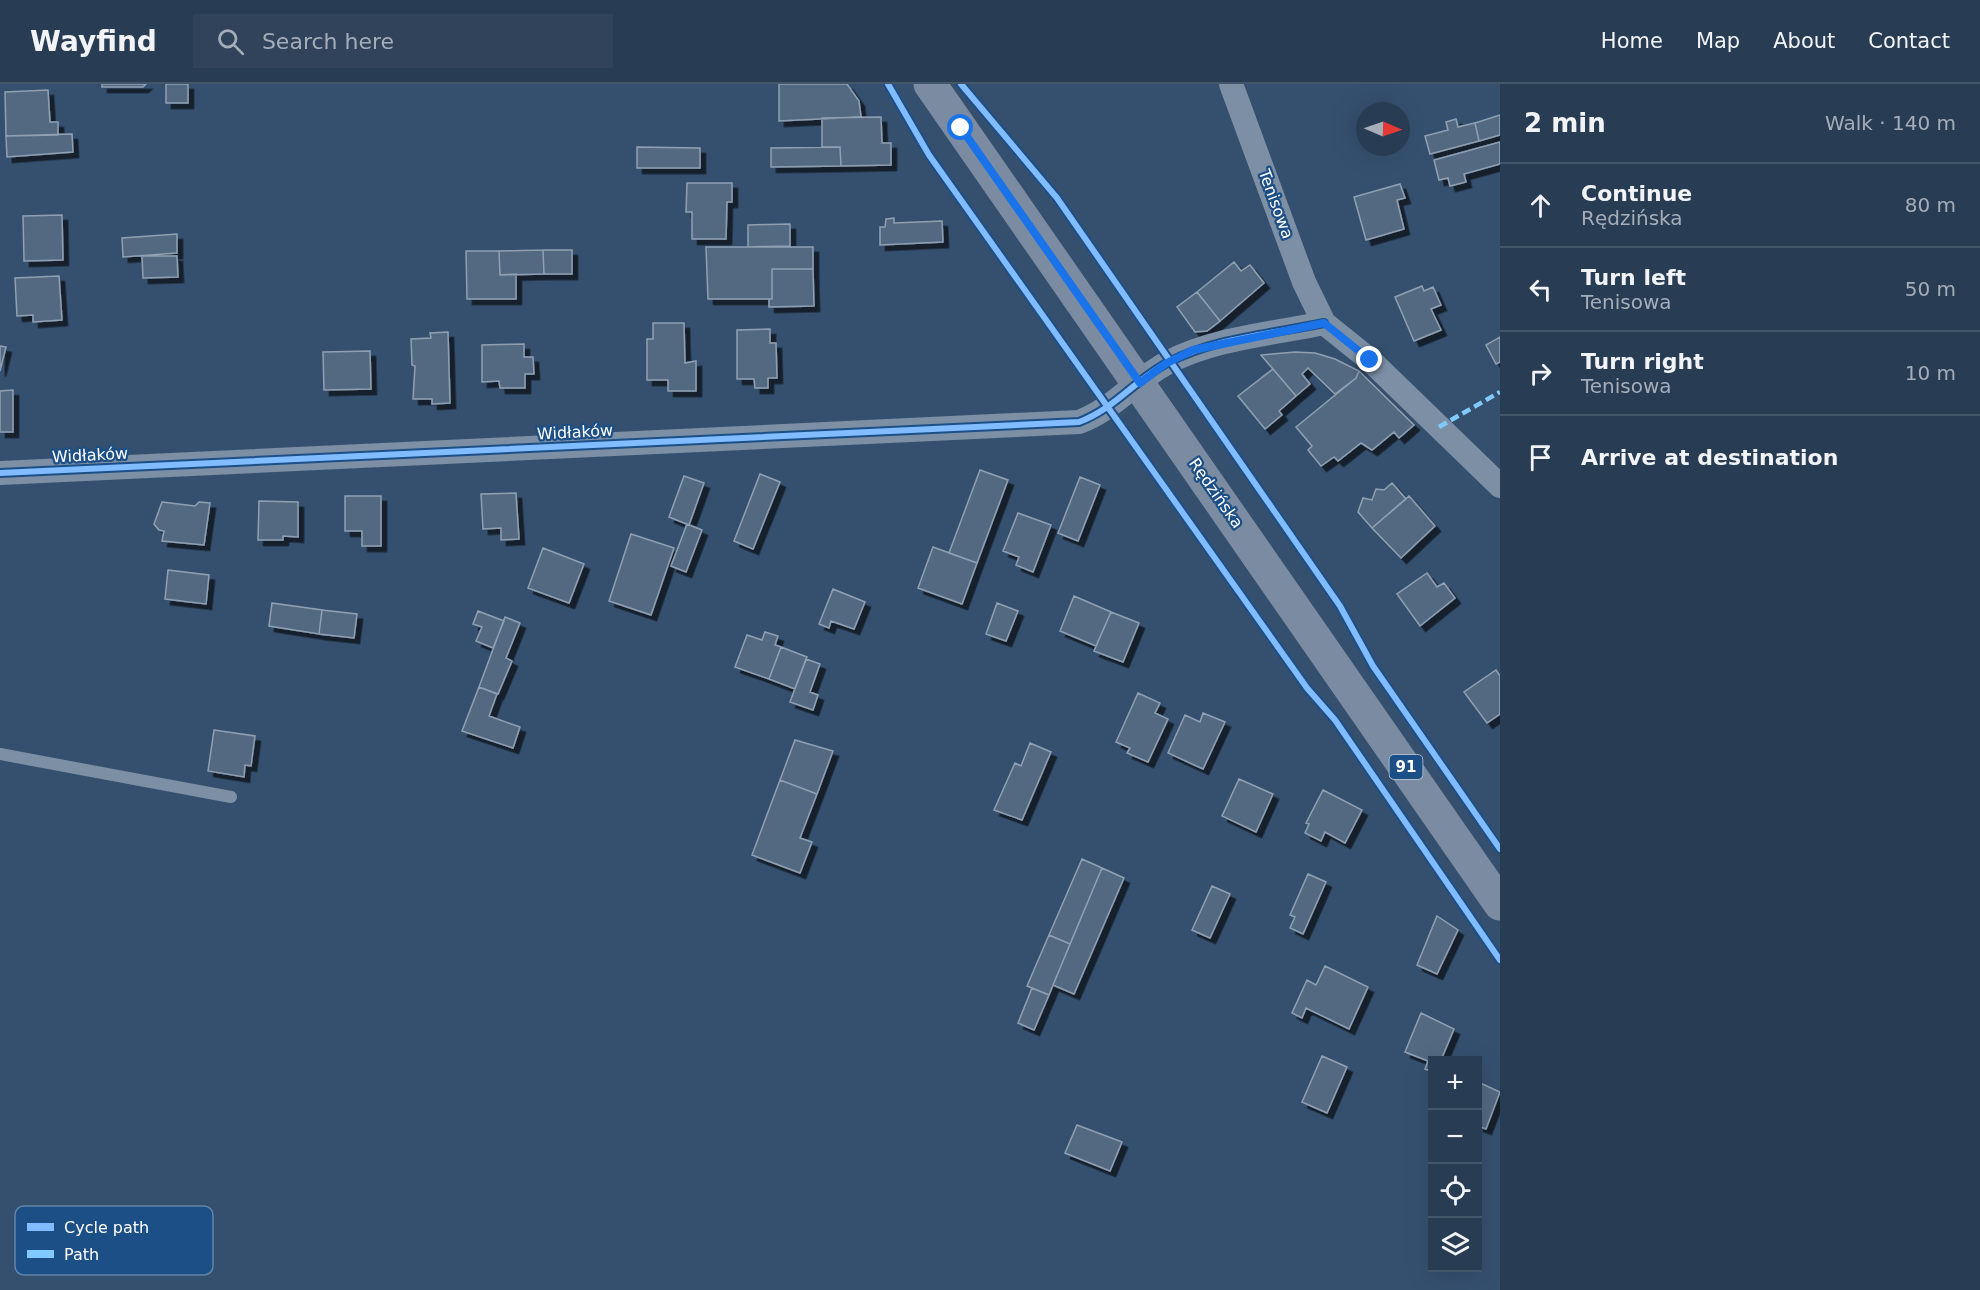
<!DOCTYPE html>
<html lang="en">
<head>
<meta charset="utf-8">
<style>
	:root { --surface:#283c53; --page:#30435a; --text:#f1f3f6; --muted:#a5adb8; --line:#44566a }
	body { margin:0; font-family:"DejaVu Sans",sans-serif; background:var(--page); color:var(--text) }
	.controls { position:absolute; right:18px; bottom:18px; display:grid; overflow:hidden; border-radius:0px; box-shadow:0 6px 24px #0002 }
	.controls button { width:54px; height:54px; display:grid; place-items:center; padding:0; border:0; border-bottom:2px solid var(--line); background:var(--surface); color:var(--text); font:30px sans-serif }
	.compass { position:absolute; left:1356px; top:18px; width:54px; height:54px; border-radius:50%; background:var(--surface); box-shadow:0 6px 24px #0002; rotate:92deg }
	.stop { position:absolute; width:18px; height:18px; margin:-14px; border:4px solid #1a73e8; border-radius:50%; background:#fff }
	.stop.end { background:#1a73e8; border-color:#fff; box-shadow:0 2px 6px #0008 }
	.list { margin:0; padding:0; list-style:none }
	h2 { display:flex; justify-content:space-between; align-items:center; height:78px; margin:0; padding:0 24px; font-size:26px }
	h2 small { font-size:20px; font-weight:400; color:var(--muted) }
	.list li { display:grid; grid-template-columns:39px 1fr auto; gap:18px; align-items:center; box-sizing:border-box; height:84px; padding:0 24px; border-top:2px solid var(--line) }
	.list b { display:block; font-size:22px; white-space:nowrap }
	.list p { margin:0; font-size:20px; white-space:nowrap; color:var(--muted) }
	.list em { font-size:20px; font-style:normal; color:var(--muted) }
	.icon { flex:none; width:33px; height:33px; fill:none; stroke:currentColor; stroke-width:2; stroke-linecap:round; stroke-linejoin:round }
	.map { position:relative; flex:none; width:1500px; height:1206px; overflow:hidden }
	header { display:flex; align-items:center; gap:36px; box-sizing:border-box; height:84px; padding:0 30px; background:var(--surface); border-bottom:2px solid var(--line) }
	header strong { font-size:28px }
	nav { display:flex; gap:33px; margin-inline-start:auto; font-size:21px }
	.search { width:420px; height:54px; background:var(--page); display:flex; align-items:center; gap:15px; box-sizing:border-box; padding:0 21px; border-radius:0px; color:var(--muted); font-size:22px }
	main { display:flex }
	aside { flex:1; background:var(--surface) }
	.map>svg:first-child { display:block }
	.building { fill:#536981; stroke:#90a0b2; stroke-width:1.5; filter:url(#shadow) }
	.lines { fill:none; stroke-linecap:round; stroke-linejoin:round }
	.service { stroke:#7c8fa5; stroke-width:12 }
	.minor { stroke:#7c8fa5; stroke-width:24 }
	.primary { stroke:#7b8ca2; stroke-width:33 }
	.quiet { stroke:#80caff; stroke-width:4.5; stroke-dasharray:9 4.5; stroke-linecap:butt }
	.cycleway-casing { stroke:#1d4f87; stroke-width:10 }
	.cycleway { stroke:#80bcff; stroke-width:6 }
	.route { stroke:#1a73e8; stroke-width:8 }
	.labels { text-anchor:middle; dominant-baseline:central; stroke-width:4.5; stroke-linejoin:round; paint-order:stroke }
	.shield { fill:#1d4f87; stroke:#bbcadb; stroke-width:1.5 }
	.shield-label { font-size:15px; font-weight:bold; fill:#fff }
	.street-label { font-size:16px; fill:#fff; stroke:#1d4f87 }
	.key { fill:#1d4f87; stroke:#6184ab; stroke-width:1.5 }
	.key-label { font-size:16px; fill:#fff }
</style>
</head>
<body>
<header>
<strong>Wayfind</strong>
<div class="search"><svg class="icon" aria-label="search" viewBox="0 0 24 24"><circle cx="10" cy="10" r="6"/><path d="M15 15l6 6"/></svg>Search here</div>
<nav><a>Home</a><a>Map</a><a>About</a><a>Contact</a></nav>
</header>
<main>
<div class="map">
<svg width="1500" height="1206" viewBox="0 0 1500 1206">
	<defs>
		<filter id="shadow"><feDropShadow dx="5.5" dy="5.5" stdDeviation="0" flood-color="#0009"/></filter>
	</defs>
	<rect width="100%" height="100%" fill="#35506f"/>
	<path class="building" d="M102,0H146L143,3H102Z
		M166,0H188V19H166Z
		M779,0H847L859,17L861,33L779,37Z
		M48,6L50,38H58V51L6,52L5,8Z
		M1500,31V51L1479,57L1475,39Z
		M881,33L882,59H891V81L841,82L840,63H822V34Z
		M1456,35L1458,43L1475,39L1479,57L1430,70L1425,52L1448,46L1446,38Z
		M72,50L73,68L7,73L6,52Z
		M1500,58V80L1464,90L1466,98L1450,102L1448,94L1439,96L1434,76Z
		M637,63L700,64V84H637Z
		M840,63L841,82L771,83V64Z
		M687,99H732V118H727L726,155H692V128H686Z
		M1400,100L1405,114L1397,116L1404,145L1366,156L1354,113Z
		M62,131L63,176L24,177L23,132Z
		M894,134V139L942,137L943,158L880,161V143H885L886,135Z
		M790,140V162L748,163V141Z
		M177,150V169L123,173L122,154Z
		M706,163H813V185H772V215H708Z
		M543,166H572V190H544Z
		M543,166L544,190L500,191L499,167Z
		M466,167H499L500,191L516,190V215H467Z
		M142,172H177L178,193L143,194Z
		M1234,178L1241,187L1250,181L1264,199L1220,237L1197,208Z
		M772,185H813L814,222L769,223V215H772Z
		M59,192L62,236L33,238V231L17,232L15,194Z
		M1422,202L1424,207L1433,203L1441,221L1431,225L1441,246L1414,257L1395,213Z
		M1197,208L1220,237L1207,247L1195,248L1177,223Z
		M653,239H684L685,279L696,277V307H668V296H647V255H653Z
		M770,245V259H776L777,294H768V304H755L754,295H737V246Z
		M448,248L450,319L432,320V315H413L415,282L412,281L411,255L431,254L430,249Z
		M1500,253V278L1496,280L1486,261Z
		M524,260V273H533L534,290H525V304H500L499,297L482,298V261Z
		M0,262L6,263L0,287Z
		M370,267L371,305L324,306L323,268Z
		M1295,268L1315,269L1335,275L1359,287L1356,294L1335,310L1308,284L1302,290L1310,300L1296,312L1261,271Z
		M1273,285L1296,312L1279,327L1282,331L1265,345L1238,312Z
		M1359,287L1414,341L1399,354L1394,348L1372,366L1361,359L1338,377L1334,373L1321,382L1308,366L1312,362L1296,343L1356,294Z
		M13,306V348H0V307Z
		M980,386L1008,396L977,479L949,469Z
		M760,390L780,398L753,465L734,457Z
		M684,392L704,399L689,441L669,433Z
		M1080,393L1100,401L1078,457L1058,449Z
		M1392,399L1406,415L1372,444L1358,428L1363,414L1372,416L1376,405L1384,406Z
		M516,409L519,455L501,456V444L483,445L481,410Z
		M345,412H381V462H362V447H345Z
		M1409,412L1435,442L1401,474L1372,444Z
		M259,417L298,418V453L283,452V456H258Z
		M162,418L195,422L199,418L210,419L204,461L162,457L164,447L159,446L154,440Z
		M1018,429L1051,441L1033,488L1016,481L1019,473L1003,467Z
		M687,440L702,446L686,488L671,482Z
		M631,450L674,464L651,531L609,517Z
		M933,463L977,479L962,520L918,504Z
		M543,464L584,480L569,519L528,504Z
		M168,486L209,491L206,520L165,515Z
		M1427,489L1437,503L1444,499L1455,514L1420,542L1397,510Z
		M833,505L865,518L854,545L831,537L829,544L819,540Z
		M1074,512L1111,528L1096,562L1060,547Z
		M272,519L322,526L319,550L269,542Z
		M997,519L1018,527L1006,557L986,550Z
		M322,526L357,530L354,554L319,550Z
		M478,527L504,537L493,564L476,557L482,543L473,540Z
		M1111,528L1139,539L1123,578L1094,567Z
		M505,533L520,539L506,574L512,577L498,610L479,603Z
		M765,548L778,552L775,561L781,563L769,595L735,583L747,551L762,556Z
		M781,563L807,573L795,605L769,595Z
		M806,575L820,580L810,608L818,611L813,626L790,618Z
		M1496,586L1500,592V630L1487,639L1464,608Z
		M479,603L497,610L489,632L520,643L513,664L462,647Z
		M1138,609L1160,619L1155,629L1168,635L1148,678L1127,669L1130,664L1116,658Z
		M1203,629L1225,638L1203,685L1168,669L1185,631L1200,638Z
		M214,646L255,652L251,682L245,681L244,693L208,687Z
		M795,656L833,667L817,710L780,696Z
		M1030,659L1051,668L1022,736L994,726L1015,679L1021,682Z
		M1239,695L1273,710L1256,748L1222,732Z
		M780,696L817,710L800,754L812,758L800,789L752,771Z
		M1323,706L1362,726L1345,759L1325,748L1321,757L1305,749L1309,740L1306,739Z
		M1082,775L1102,784L1070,860L1049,851Z
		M1102,784L1124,794L1074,910L1053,901Z
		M1308,790L1326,798L1303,850L1290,844L1295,833L1290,831Z
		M1212,802L1230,810L1210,854L1192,846Z
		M1437,832L1458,846L1437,890L1417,881Z
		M1049,851L1070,860L1049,911L1027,902Z
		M1325,882L1368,903L1349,945L1306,924L1302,934L1292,929L1307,896L1316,901Z
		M1032,904L1049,911L1034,946L1018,939Z
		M1421,929L1454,945L1441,976H1432V988L1425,985L1428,977L1405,968Z
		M1322,972L1347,983L1327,1029L1302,1018Z
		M1478,998L1500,1008L1486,1045L1478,1042Z
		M1077,1041L1122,1058L1110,1087L1065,1069Z"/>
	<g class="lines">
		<path class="service" d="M0,670L231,713"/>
		<path class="minor" d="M1231,0L1304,198L1324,239L1370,276L1500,402
			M0,389L1079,338C1114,325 1135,296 1167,279C1214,254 1272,250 1324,239"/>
		<path class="primary" d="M930,0L1500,820"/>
		<path class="quiet" d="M1439,343L1500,308"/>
		<g class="cycleway-casing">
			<path id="cycleway" d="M888,0L929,71L1307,604L1335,636L1500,876
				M961,0L1057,114L1340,522L1373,582L1500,765
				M0,389L1079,338C1114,325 1135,296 1167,279C1214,254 1272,250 1324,239"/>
		</g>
		<use href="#cycleway" class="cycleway"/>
	</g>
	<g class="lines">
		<path class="route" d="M961,44L1140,299L1165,280L1193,266L1324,239L1370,276"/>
	</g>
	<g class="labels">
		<rect class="shield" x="1389.5" y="671" width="33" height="24" rx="4.5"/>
		<g class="shield-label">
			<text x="1406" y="683">91</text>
		</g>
		<g class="street-label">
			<text transform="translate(1276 120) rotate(70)">Tenisowa</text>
			<text transform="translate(575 348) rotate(-3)">Widłaków</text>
			<text transform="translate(90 371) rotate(-3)">Widłaków</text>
			<text transform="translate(1216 409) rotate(55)">Rędzińska</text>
		</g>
	</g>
	<rect x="15" y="1122" width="198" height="69" rx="9" class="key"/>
	<rect x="27" y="1139" width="27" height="8" fill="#80bcff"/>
	<rect x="27" y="1166" width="27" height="8" fill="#80caff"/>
	<g class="key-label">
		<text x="64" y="1149">Cycle path</text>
		<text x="64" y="1176">Path</text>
	</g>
</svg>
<div class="controls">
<button>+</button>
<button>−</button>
<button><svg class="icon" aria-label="locate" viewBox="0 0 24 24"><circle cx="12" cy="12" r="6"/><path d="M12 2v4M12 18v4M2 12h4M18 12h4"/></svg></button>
<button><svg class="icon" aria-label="layers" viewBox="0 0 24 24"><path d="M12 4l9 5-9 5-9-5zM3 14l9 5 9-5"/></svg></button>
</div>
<svg class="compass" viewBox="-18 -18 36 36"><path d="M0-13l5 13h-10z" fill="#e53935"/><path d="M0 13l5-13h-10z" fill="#a5adb8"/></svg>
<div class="stop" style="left:961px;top:44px"></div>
<div class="stop end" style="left:1370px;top:276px"></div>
</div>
<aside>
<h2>2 min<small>Walk · 140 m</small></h2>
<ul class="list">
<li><svg class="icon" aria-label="ahead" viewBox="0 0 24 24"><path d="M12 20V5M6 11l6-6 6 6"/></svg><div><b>Continue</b><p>Rędzińska</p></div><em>80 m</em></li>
<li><svg class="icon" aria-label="left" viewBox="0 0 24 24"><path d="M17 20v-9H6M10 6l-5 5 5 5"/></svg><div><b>Turn left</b><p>Tenisowa</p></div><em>50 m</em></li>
<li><svg class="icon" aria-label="right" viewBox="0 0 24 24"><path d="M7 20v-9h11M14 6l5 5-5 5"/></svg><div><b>Turn right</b><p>Tenisowa</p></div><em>10 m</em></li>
<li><svg class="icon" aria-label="arrive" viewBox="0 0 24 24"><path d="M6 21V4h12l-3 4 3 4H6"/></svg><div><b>Arrive at destination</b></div></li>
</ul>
</aside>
</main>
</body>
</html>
